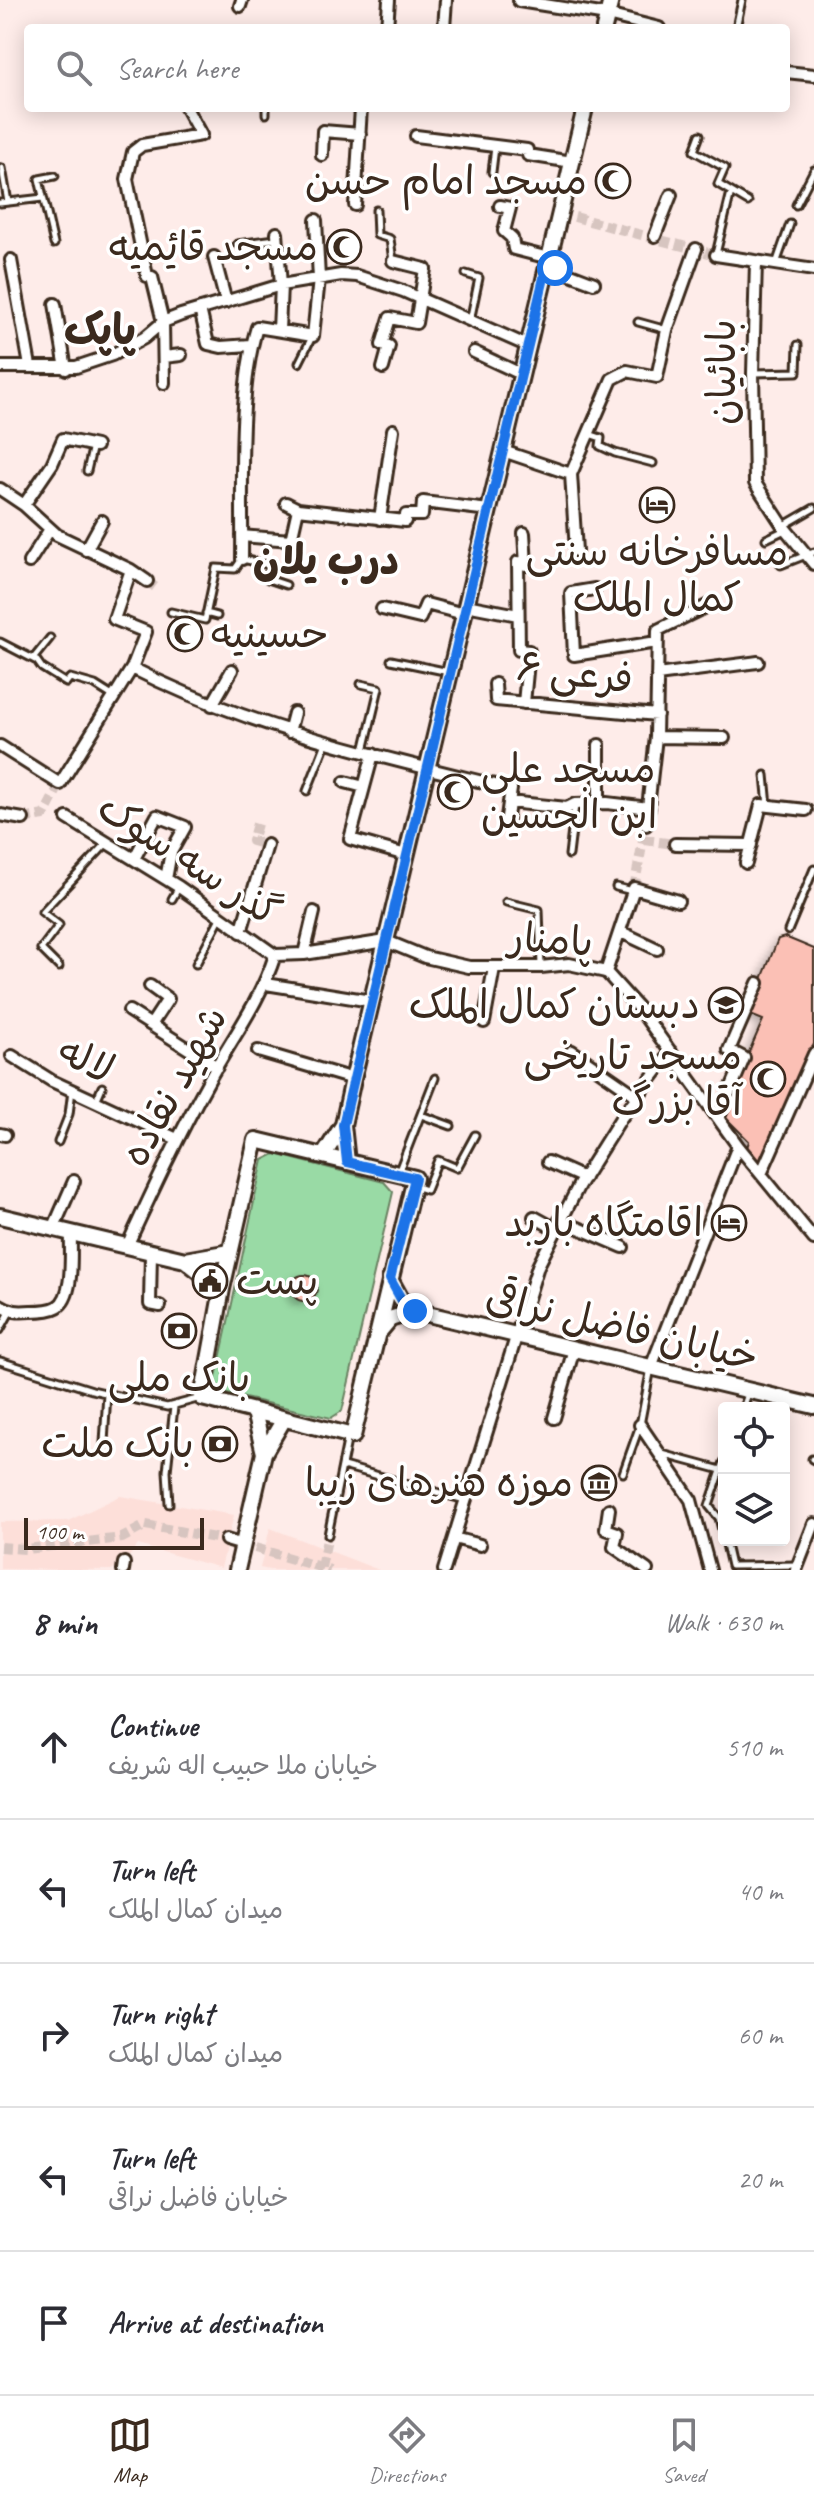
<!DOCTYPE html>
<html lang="en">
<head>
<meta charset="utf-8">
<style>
	:root { --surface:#fff; --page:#f2f2f3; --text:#2b2b33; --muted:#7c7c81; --line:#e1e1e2; --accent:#3b2a1e }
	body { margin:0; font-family:Caveat,"Playpen Sans Arabic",sans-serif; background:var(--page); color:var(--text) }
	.controls { position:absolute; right:24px; bottom:24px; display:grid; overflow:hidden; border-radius:8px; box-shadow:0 4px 20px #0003 }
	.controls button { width:72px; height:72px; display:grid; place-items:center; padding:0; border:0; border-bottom:2px solid var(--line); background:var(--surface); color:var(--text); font:40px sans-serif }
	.scale { position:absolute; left:24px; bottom:20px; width:180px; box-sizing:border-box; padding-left:8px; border:4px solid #3b2a1e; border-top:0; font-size:22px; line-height:28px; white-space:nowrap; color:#3b2a1e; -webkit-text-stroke:6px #fff; paint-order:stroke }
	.stop { position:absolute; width:24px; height:24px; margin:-18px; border:6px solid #1a73e8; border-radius:50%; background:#fff }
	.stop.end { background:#1a73e8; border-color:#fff; box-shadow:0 2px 8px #0008 }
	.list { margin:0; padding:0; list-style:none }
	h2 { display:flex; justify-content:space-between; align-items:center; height:104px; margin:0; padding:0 32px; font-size:34px }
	h2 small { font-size:26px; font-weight:400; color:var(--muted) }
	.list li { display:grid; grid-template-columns:52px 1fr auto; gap:24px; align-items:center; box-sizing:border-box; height:144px; padding:0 32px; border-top:2px solid var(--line) }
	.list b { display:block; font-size:30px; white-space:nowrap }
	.list p { margin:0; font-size:26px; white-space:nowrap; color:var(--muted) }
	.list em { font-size:26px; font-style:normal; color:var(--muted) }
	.icon { flex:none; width:44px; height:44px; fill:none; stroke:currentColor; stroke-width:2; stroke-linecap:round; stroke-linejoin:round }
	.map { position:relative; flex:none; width:814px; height:1570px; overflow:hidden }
	.search { position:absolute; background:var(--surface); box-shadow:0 4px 20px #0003; left:24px; right:24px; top:24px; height:88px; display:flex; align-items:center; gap:20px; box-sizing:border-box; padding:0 28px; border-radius:8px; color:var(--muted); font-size:30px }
	.sheet { height:824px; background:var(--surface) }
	nav { display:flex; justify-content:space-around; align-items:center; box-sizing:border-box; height:112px; border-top:2px solid var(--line); background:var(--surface); font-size:22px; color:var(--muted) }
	nav a { display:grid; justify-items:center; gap:4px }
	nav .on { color:var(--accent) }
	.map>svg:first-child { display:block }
	.built { fill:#fddfd9 }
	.green { fill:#99daa5; stroke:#6a8262; stroke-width:2 }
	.building { fill:#fbc0b5; stroke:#3b2a1e; stroke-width:2; filter:url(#shadow) }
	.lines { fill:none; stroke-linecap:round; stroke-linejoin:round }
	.street-tunnel { stroke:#d7c5c0; stroke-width:10; stroke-dasharray:10 5; stroke-linecap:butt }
	.lane-casing { stroke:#3b2a1e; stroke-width:11 }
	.street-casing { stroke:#3b2a1e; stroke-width:16 }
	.secondary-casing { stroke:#3b2a1e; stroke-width:20 }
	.lane { stroke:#fff; stroke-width:5 }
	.street { stroke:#fff; stroke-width:10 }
	.secondary { stroke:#fff; stroke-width:14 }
	.route { stroke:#1a73e8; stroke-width:10 }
	.labels { text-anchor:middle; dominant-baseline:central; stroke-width:7; stroke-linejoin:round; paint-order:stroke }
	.poi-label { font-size:40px; fill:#3b2a1e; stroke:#fff; text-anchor:end }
	.street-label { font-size:40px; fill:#3b2a1e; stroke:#fff }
	.neighbourhood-label { font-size:42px; font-weight:bold; fill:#3b2a1e; stroke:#fff }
</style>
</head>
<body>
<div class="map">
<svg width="814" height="1570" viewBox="0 0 814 1570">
	<defs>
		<filter id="shadow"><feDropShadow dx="-4" dy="4" stdDeviation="4" flood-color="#0004"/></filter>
	</defs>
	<rect width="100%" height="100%" fill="#feece9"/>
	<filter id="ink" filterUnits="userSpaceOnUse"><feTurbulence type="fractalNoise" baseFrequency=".0125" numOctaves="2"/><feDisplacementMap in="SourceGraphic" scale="16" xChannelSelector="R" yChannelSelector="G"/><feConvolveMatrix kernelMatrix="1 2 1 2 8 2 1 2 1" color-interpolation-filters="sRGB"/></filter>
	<g filter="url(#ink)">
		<path class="built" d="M120,1496L234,1515L221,1568L138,1545L124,1563L111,1570L0,1569V1522L68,1521Z
			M270,1528L379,1570H269L260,1568Z"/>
		<path class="green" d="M275,1154L384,1182L393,1192L342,1411L331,1418L223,1393L215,1382L263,1160Z"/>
		<path class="building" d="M785,937L814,949V1044L764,1162L755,1159L746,1151L749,1141L722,1114L763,1020L748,1014L778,939Z
			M291 1288a13 13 0 1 1 26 0a13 13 0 1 1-26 0Z"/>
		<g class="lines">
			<path class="street-tunnel" d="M560,213L716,255
				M147,581L159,590
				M23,819L44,815L60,784
				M257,824L252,841L267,845
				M644,840L675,844
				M634,888L646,825
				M0,1547L26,1549L122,1538L146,1525L226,1540
				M255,1548L330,1570
				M321,1567L328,1535"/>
			<g class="lane-casing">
				<path id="lane" d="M736,28L742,0
					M266,108V114
					M700,135L694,151L725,168L718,184L748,202
					M2,168L8,202
					M492,172L495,147
					M0,203L43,198
					M796,205L814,170
					M376,210L377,235L390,239L393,261
					M54,244L39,179L55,176
					M237,244L276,239
					M716,254L731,192
					M776,264L790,224
					M466,274L479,278L470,321
					M638,322L667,330
					M299,363L312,337
					M754,373L797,372L798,345
					M589,434L601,438L600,446L615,453L653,463
					M87,471L93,445
					M783,526L814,508
					M766,539L785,530
					M781,565L814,552
					M171,612L205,620L216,568L235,569L242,559L269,565L268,579L286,585
					M206,613L217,616
					M0,642L37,661L42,668L66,683L70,678L95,685L114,697
					M33,659L50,638
					M391,660L449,672
					M361,684L379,688L364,751
					M765,775L768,806
					M307,791L326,743
					M569,855L575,805
					M616,887L632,891
					M172,899L179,887
					M506,902L539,910L541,966
					M788,931L814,869
					M196,964L220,918
					M59,967L41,949L59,925L42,912L107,843
					M96,1101L102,1087
					M421,1115L451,1126
					M58,1142L69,1114L72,1090
					M398,1173L435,1078
					M414,1186L426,1190L438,1160L457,1168L475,1135
					M0,1330L10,1312
					M0,1361L92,1390L167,1407L201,1398
					M743,1408L749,1391
					M104,1443L107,1393
					M662,1454L721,1470
					M812,1459L814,1460
					M724,1462L709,1506L719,1518L724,1538
					M343,1466L465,1500
					M623,1473L640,1425L651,1368
					M169,1504L167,1471L174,1407
					M328,1535L348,1436
					M725,1540L731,1566L798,1565"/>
			</g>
			<g class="street-casing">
				<path id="street" d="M519,1L607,15L659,28
					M240,6L242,0
					M387,28L389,0
					M444,28L446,0
					M786,72L814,75
					M416,136L527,150L528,155L572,162
					M322,155L323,131L360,134
					M355,205L361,108
					M500,206L510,208L504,231L512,238L514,249L549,258
					M277,233L281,285L279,330
					M655,236L671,195
					M716,255L814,270
					M214,257L226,302
					M11,260L30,366
					M756,262L753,373L755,483L783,526L814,564
					M547,265L594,283
					M55,304L66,369
					M200,309L208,344L221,347L251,345
					M474,352L521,374
					M164,357L181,355
					M0,367H76L112,355L144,338L163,322L181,315L281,285L341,275L357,276L403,291L528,346
					M383,368L389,346L382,345L390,318L416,323L425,269L393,261
					M164,383L163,322L152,277L147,276L127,179L133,152L142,145L201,135L186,108
					M503,451L571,474
					M0,489L24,505L57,535L131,570L114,619L146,632L132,668C251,729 382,757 511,789L506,824
					M286,503L298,509L405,521L406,515H422L423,502L489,510
					M24,505L52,464L63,439L96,446
					M380,519L393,430
					M242,536L291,540L298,509
					M86,550L102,521
					M576,551L571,474L612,379L627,371L657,377L667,330L696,249
					M242,559C243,489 237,392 257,327L313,336L319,279L316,220
					M29,562L50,529
					M131,570L147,581
					M595,589L571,593L574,655L657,642
					M466,605L518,615
					M382,609L420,618L426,604L464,614
					M657,675L758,662
					M495,684L496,700L657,715
					M524,703L529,651L519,650L518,562L526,565L524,533
					M212,705L232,670
					M289,732L294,713
					M656,737L724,738
					M0,746L60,784L132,668
					M373,754L350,839L406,855
					M345,782L364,787
					M509,802L567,808L575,804L607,803L649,808
					M599,803V745
					M0,815L23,819
					M67,818L179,887L275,955
					M646,825L656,737L658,630L713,603
					M675,844L751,845
					M134,859L157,816L185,827L171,852L166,879
					M746,863L761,805L806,810
					M241,932L267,845
					M621,932L657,949
					M304,954L314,912
					M275,955L304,954L386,941L425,957L469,967H541L569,964L606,972L641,1011L738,1146L814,1239
					M606,972L634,888L678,901
					M266,984L371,1001
					M150,986L168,999L151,1025
					M129,1011L217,1067
					M484,1022L494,968
					M258,1051L353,1079
					M572,1051L637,1096
					M12,1056L52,1081L177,1139
					M719,1117L744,1058L729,1050L758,983
					M0,1134L5,1135
					M548,1162L584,1178
					M761,1174L814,1054
					M534,1217L556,1229
					M560,1220L623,1247
					M53,1229L74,1181
					M127,1246C153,1190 179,1134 209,1080C232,1038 260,1002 275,955
					M151,1252L150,1304L160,1306
					M0,1305C11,1312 18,1312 31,1311C38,1311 50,1311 57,1307C75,1297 70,1251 71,1233
					M651,1367L738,1146
					M554,1418L574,1349
					M640,1425L691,1500L710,1570
					M609,1509L606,1529L617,1533L614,1547L647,1570
					M454,1538L480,1545
					M226,1540L243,1545
					M123,1570L124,1563
					M444,1570L538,1266L579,1185L621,1118L671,1052
					M796,1570L814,1524"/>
			</g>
			<g class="secondary-casing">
				<path id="secondary" d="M604,28L611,0
					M256,1140L415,1178L353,1436L202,1398L222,1289Z
					M323,1156L343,1125
					M347,1162L343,1125L353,1079L585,108
					M0,1216L185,1260L230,1252
					M185,1260L222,1289
					M390,1279L401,1299L415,1311
					M380,1331L390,1319L415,1311L814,1406
					M254,1412L264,1453
					M237,1570L264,1453L284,1419"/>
			</g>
			<use href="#lane" class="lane"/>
			<use href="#street" class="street"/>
			<use href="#secondary" class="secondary"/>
		</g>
	</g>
	<g class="lines" filter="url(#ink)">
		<path class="route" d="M415,1311L401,1299L390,1279L415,1178L347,1162L343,1125L547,265L555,268"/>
	</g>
	<defs>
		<g id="mosque-ring" transform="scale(1.8)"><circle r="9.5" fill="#fff" stroke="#3b2a1e" stroke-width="1.5"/><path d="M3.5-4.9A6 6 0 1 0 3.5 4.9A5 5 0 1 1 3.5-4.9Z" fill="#3b2a1e"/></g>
		<g id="hotel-ring" transform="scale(1.8)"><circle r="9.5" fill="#fff" stroke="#3b2a1e" stroke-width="1.5"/><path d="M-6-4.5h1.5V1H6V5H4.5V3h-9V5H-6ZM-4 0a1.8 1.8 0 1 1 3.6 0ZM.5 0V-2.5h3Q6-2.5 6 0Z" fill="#3b2a1e"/></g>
		<g id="school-ring" transform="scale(1.8)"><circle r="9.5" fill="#fff" stroke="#3b2a1e" stroke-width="1.5"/><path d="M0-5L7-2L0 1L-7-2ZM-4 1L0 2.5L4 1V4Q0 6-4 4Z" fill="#3b2a1e"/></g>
		<g id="civic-ring" transform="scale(1.8)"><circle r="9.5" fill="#fff" stroke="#3b2a1e" stroke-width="1.5"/><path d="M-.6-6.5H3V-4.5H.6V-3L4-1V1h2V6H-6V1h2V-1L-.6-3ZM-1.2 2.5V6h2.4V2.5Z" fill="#3b2a1e"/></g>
		<g id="bank-ring" transform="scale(1.8)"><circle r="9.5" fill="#fff" stroke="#3b2a1e" stroke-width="1.5"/><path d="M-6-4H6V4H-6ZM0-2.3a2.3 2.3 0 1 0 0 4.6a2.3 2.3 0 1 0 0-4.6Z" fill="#3b2a1e"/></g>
		<g id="museum-ring" transform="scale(1.8)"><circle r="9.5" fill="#fff" stroke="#3b2a1e" stroke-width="1.5"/><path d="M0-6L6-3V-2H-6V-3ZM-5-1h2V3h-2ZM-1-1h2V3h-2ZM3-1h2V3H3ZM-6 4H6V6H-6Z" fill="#3b2a1e"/></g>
	</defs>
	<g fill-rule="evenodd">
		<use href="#mosque-ring" x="613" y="181"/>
		<use href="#mosque-ring" x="344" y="247"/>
		<use href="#hotel-ring" x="657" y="505"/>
		<use href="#mosque-ring" x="185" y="634"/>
		<use href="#mosque-ring" x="455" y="792"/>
		<use href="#school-ring" x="726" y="1005"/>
		<use href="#mosque-ring" x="768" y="1079"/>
		<use href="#hotel-ring" x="729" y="1223"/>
		<use href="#civic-ring" x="210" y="1281"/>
		<use href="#bank-ring" x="179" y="1331"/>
		<use href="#bank-ring" x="220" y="1444"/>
		<use href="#museum-ring" x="599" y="1483"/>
	</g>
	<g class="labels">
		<g class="poi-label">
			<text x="587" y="181">مسجد امام حسن</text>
			<text x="318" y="247">مسجد قایٔمیه</text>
			<text x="657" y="552" text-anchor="middle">مسافرخانه سنتی<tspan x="657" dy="46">کمال الملک</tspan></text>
			<text x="211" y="634" text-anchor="start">حسینیه</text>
			<text x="481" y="769" text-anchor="start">مسجد علی<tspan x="481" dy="46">ابن الحسین</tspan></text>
			<text x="700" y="1005">دبستان کمال الملک</text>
			<text x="742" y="1056">مسجد تاریخی<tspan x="742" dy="46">آقا بزرگ</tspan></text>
			<text x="703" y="1223">اقامتگاه باربد</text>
			<text x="236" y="1281" text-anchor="start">پست</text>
			<text x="179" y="1378" text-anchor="middle">بانک ملی</text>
			<text x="194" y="1444">بانک ملت</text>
			<text x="573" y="1483">موزه هنرهای زیبا</text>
		</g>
		<g class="street-label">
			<text transform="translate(722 372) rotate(-90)">بابائیان</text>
			<text transform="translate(575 673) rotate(7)">فرعی ۶</text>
			<text transform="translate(189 860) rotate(33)">گذر سه سوک</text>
			<text transform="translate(551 940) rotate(4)">پامنار</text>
			<text transform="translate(86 1060) rotate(26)">لاله</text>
			<text transform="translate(174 1086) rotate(-61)">شهید نقاده</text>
			<text transform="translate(622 1327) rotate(13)">خیابان فاضل نراقی</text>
		</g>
		<g class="neighbourhood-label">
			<text x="100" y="330">پاپک</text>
			<text x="326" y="560">درب یلان</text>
		</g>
	</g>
</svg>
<div class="controls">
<button><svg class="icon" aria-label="locate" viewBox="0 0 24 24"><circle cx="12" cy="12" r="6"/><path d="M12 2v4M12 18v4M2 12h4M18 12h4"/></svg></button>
<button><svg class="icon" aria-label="layers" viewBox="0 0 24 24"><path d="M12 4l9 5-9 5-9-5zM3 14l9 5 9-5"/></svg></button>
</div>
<div class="scale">100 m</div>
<div class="stop" style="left:555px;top:268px"></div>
<div class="stop end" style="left:415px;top:1311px"></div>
<div class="search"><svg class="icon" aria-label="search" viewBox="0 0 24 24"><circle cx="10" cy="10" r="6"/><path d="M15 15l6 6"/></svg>Search here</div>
</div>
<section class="sheet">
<h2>8 min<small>Walk · 630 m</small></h2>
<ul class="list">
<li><svg class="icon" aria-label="ahead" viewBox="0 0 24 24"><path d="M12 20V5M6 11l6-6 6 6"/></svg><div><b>Continue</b><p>خیابان ملا حبیب اله شریف</p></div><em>510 m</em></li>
<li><svg class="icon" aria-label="left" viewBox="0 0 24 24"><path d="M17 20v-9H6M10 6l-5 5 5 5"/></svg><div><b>Turn left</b><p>میدان کمال الملک</p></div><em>40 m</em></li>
<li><svg class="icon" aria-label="right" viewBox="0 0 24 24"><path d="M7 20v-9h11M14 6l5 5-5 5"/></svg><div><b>Turn right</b><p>میدان کمال الملک</p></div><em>60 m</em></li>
<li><svg class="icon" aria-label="left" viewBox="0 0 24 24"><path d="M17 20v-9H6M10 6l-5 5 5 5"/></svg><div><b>Turn left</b><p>خیابان فاضل نراقی</p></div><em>20 m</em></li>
<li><svg class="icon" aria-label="arrive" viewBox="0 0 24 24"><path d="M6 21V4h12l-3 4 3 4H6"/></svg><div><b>Arrive at destination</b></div></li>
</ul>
</section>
<nav>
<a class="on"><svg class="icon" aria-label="map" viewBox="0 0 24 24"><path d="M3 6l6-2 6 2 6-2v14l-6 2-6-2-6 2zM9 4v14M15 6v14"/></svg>Map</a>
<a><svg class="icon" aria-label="directions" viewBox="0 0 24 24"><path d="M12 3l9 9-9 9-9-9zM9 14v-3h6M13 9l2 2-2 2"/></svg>Directions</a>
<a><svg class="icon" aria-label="saved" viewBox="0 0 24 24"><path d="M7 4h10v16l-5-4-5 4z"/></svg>Saved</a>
</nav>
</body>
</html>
